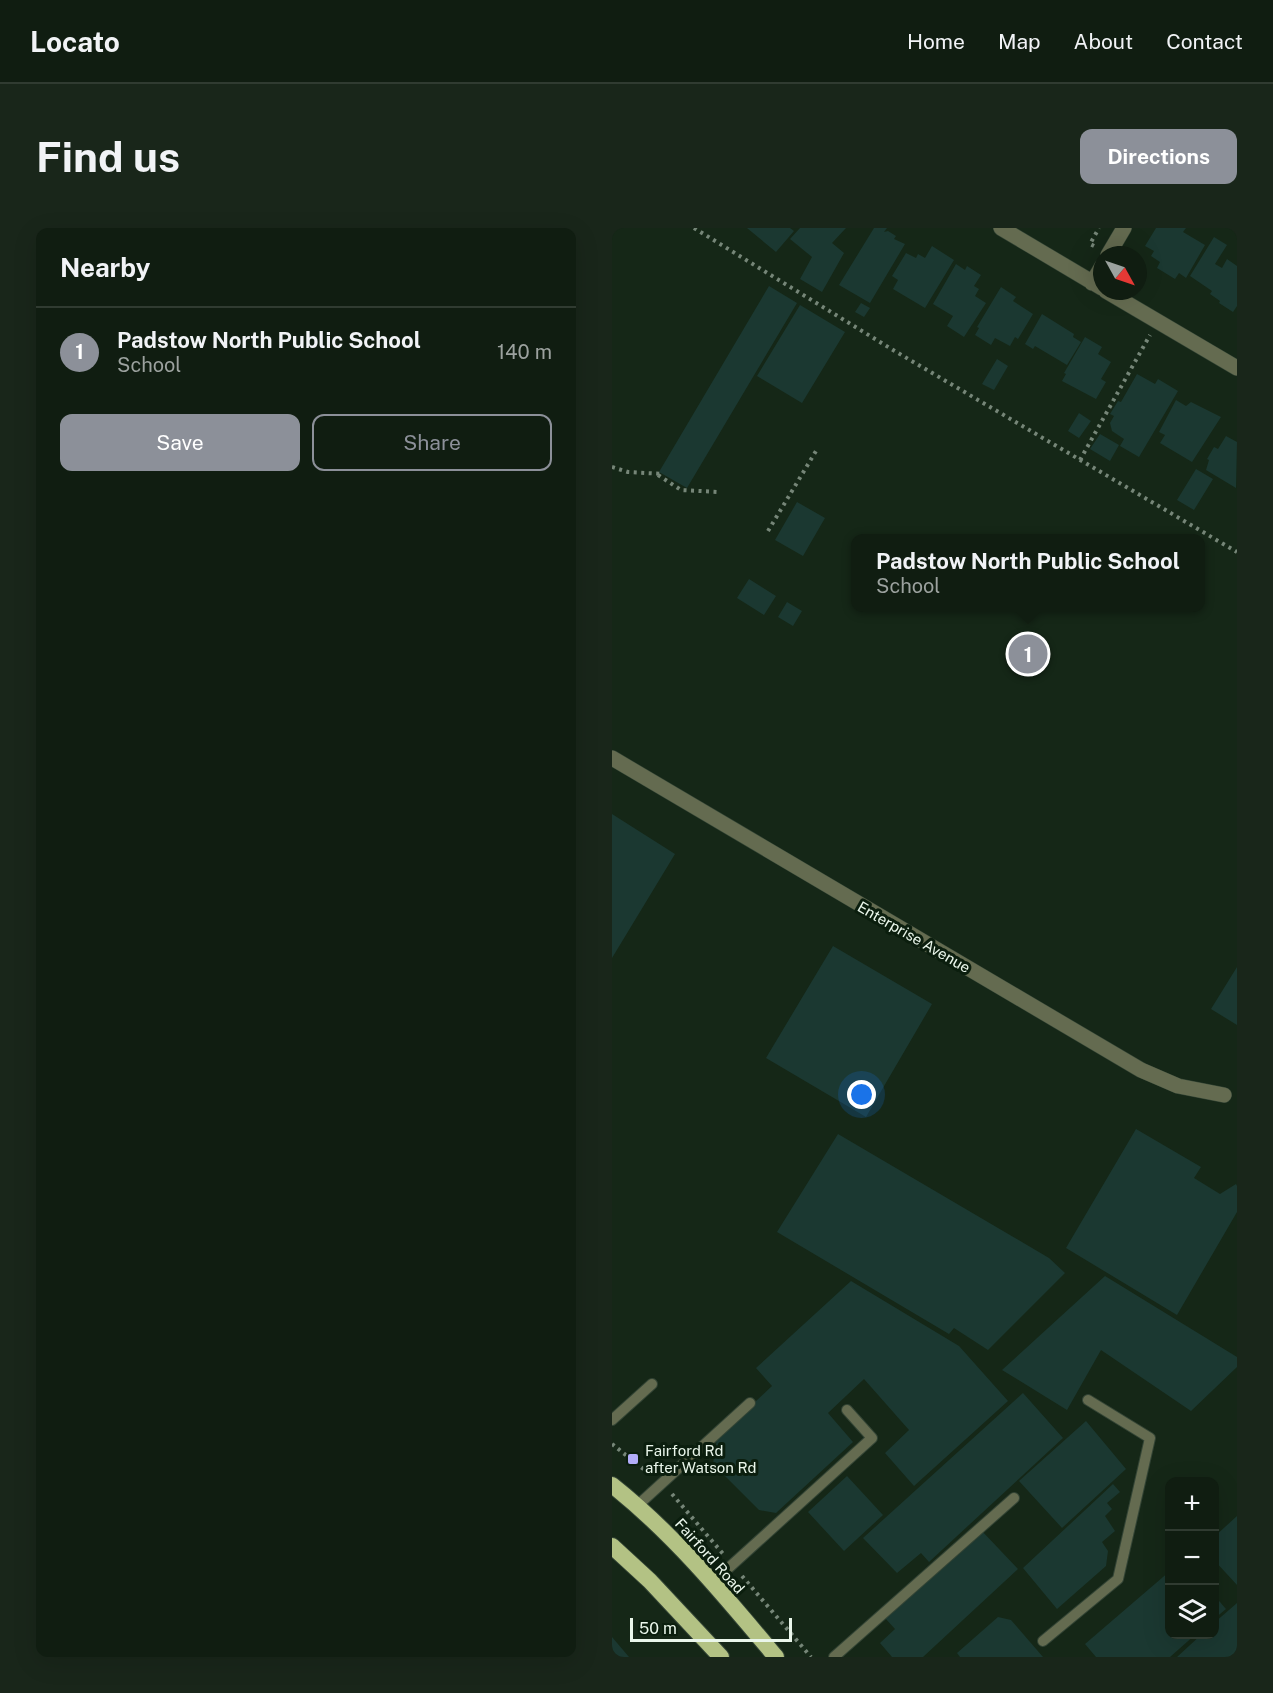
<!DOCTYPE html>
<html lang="en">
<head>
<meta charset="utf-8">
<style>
	:root { --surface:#101d11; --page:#19261a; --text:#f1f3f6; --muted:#9ca29f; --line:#303b31; --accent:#8c9099 }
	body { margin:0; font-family:"Public Sans",sans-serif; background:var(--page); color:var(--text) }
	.controls { position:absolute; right:18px; bottom:18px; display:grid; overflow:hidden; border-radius:12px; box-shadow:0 6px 24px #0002 }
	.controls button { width:54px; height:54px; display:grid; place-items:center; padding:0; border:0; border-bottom:2px solid var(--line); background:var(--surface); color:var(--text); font:30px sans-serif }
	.compass { position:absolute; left:481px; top:18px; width:54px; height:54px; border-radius:50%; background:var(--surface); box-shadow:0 6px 24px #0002; rotate:130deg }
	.scale { position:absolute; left:18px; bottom:15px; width:162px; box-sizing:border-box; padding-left:6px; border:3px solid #eaf6eb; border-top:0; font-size:16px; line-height:21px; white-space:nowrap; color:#eaf6eb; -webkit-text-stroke:4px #0b1e0e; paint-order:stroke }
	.you { position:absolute; left:250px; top:867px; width:21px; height:21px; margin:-15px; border:4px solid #fff; border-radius:50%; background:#1a73e8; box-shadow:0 0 0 9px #1a73e833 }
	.badge { display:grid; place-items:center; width:39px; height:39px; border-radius:50%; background:var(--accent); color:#fff; font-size:20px; font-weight:700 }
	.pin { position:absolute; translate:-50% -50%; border:3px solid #fff; box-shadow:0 2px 6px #0006 }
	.popup { position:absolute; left:239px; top:306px; width:354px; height:78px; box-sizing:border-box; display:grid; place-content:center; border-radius:12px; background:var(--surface); filter:drop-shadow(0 2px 4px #0005); font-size:20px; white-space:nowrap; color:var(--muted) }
	.popup b { font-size:22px; color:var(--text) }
	.popup::after { content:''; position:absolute; left:50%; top:100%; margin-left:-12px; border:12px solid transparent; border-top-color:var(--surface) }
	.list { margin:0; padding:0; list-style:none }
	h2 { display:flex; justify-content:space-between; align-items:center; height:78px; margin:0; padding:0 24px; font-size:26px }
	h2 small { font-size:20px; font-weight:400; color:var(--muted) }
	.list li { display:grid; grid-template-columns:39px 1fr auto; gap:18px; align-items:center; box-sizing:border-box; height:90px; padding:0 24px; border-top:2px solid var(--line) }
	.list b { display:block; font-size:22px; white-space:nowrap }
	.list p { margin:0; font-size:20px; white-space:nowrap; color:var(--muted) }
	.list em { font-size:20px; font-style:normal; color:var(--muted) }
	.actions { display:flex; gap:12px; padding:18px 24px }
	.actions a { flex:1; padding:14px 0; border:2px solid var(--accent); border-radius:12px; text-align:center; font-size:21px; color:var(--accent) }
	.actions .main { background:var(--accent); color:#fff }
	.icon { flex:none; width:33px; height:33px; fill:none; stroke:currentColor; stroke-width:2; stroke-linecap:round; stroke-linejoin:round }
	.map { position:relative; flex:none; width:625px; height:1429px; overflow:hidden; border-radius:12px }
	header { display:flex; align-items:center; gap:36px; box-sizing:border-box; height:84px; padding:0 30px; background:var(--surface); border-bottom:2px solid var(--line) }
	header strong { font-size:28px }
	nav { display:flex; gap:33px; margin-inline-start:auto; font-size:21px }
	.intro { display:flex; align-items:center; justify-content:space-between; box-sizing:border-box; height:144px; padding:0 36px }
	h1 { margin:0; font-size:42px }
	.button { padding:15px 27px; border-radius:12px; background:var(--accent); color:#fff; font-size:21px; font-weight:700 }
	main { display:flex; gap:36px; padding:0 36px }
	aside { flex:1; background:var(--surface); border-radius:12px; box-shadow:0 6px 24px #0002 }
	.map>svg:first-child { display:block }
	.building { fill:#1b3831 }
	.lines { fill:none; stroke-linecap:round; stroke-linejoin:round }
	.service-casing { stroke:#334435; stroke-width:12 }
	.minor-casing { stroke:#334435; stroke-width:16 }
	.trunk-casing { stroke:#334435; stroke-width:18 }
	.path { stroke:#768678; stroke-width:4; stroke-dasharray:3 4.5; stroke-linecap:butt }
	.service { stroke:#646b50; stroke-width:10 }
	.minor { stroke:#646b50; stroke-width:15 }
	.trunk { stroke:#b3c284; stroke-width:16 }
	.poi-dot { fill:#b2adf9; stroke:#0b1e0e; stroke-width:2 }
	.labels { text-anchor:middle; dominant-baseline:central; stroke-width:6; stroke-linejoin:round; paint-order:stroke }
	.street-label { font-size:15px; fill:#eaf6eb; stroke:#0b1e0e }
	.poi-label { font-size:15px; fill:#eaf6eb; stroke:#0b1e0e; text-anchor:start }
</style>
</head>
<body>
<header>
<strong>Locato</strong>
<nav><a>Home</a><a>Map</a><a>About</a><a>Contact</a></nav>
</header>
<div class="intro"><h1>Find us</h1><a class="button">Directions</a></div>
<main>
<aside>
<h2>Nearby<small></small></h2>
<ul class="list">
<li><span class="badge">1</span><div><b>Padstow North Public School</b><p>School</p></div><em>140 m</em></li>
</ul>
<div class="actions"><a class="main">Save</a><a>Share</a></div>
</aside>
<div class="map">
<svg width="625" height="1429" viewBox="0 0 625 1429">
	<rect width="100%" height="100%" fill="#152717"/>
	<path class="building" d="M135,0H178L182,3L164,24Z
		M188,0H234L220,15L232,25L210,64L188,51L200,29L178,11Z
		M262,0H275L272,4L276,3L284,8L282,11L293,16L258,75L227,57Z
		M544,0H574L571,4L593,17L574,50L567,45L563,51L545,40L548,34L539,28L542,23L533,18Z
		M602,9L615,17L603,36L610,40L615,31L625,38V78L621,84L607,75L608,73L598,66L600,63L578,48Z
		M320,18L342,32L313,80L281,61L286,52L280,48L294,25L304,30L306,26L313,30Z
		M344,36L353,42L355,38L369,47L362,58L367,61L363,68L374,75L352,109L335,98L341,88L321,76Z
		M157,58L185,75L75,260L47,244Z
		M389,59L404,69L401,73L421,86L406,111L403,109L398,118L383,110L379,117L363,107L367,100L365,99Z
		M249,75L258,80L252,89L243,84Z
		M188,77L233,104L190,175L145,148Z
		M430,86L462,106L461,109L469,114L455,137L423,118L421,121L413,116Z
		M473,109L490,119L486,126L499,134L489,151L494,154L484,171L450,153L454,146L452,145Z
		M385,131L396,138L382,162L370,156Z
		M525,146L543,156L546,151L566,163L527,229L508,218L512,211L500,203L498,195L502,188L498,186L506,173L509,174Z
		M564,172L574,178L579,174L609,189L580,234L548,215L553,207L547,204Z
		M467,185L479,193L467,210L456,203Z
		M488,206L507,217L498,233L478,221Z
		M614,208L625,214L624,260L594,242L597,232L595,231L602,219L606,221Z
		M584,241L601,251L582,282L565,272Z
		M185,274L213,290L191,328L163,312Z
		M137,351L164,368L152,387L125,370Z
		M175,374L190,383L181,398L166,389Z
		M0,586L63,626L0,730Z
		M221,718L320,776L254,889L154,830Z
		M625,739V797L599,781Z
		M524,901L589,939L582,950L608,966L624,956L625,958V984L565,1087L454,1020Z
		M226,906L437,1030L453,1045L376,1122L342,1100L337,1106L165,1004Z
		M493,1048L625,1129V1139L579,1183L489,1122L455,1182L390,1142Z
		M239,1053L347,1118L396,1173L302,1258L273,1225L297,1202L252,1151L216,1185L241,1214L164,1285L147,1282L101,1236L105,1210L160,1158L144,1140Z
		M411,1165L451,1210L317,1334L309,1325L285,1345L251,1310Z
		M474,1193L514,1241L450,1300L407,1253Z
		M235,1248L271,1287L232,1323L196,1284Z
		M501,1256L508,1264L495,1275L500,1281L493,1288L503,1303L490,1314L496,1323L494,1338L445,1381L411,1340Z
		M625,1288V1357L602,1332V1309Z
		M369,1302L406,1341L311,1429H280L268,1415L283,1401L273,1390Z
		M558,1343V1406H584L558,1429H484L473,1416Z
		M602,1367L614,1381L602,1391Z
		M625,1375V1429H565L590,1406H602V1395Z
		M386,1389L399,1392L431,1429H348L345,1425Z
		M0,1409L17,1429H0Z"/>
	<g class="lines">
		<g class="service-casing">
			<path id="service" d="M0,1192L40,1156
				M26,1277L138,1175
				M100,1355L260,1210L235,1182
				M431,1413L506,1351L538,1210L476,1172
				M222,1429L402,1270"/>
		</g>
		<g class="minor-casing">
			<path id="minor" d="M389,0L490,60
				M496,27L512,0
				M480,55L490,38
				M494,63L625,140
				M0,530L529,842L566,858L612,867"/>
		</g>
		<g class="trunk-casing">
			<path id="trunk" d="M0,1257C62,1306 113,1368 164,1429
				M0,1318L38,1353L109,1429"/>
		</g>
		<path class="path" d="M82,0L281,122L625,324
			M482,18L478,16L487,0
			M468,232L538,107
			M0,239L16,244L51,246
			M46,247L69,262L106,264
			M156,303L204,223
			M0,1216L39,1247
			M60,1266L112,1327
			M130,1348L199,1429"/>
		<use href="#service" class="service"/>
		<use href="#minor" class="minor"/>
		<use href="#trunk" class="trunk"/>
	</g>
	<rect class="poi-dot" x="15" y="1225" width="12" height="12" rx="3"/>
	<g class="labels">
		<g class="street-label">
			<text transform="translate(302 709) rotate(30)">Enterprise Avenue</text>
			<text transform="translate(98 1328) rotate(48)">Fairford Road</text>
		</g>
		<g class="poi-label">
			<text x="33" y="1222">Fairford Rd<tspan x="33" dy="17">after Watson Rd</tspan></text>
		</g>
	</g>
</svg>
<div class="controls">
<button>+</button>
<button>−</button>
<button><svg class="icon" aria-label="layers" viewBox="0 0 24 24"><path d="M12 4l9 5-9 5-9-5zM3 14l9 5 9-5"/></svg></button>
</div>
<svg class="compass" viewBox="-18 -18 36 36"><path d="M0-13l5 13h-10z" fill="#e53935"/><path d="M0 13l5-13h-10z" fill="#9ca29f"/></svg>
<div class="scale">50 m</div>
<div class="you"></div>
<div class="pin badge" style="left:416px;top:426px">1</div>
<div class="popup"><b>Padstow North Public School</b>School</div>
</div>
</main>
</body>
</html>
